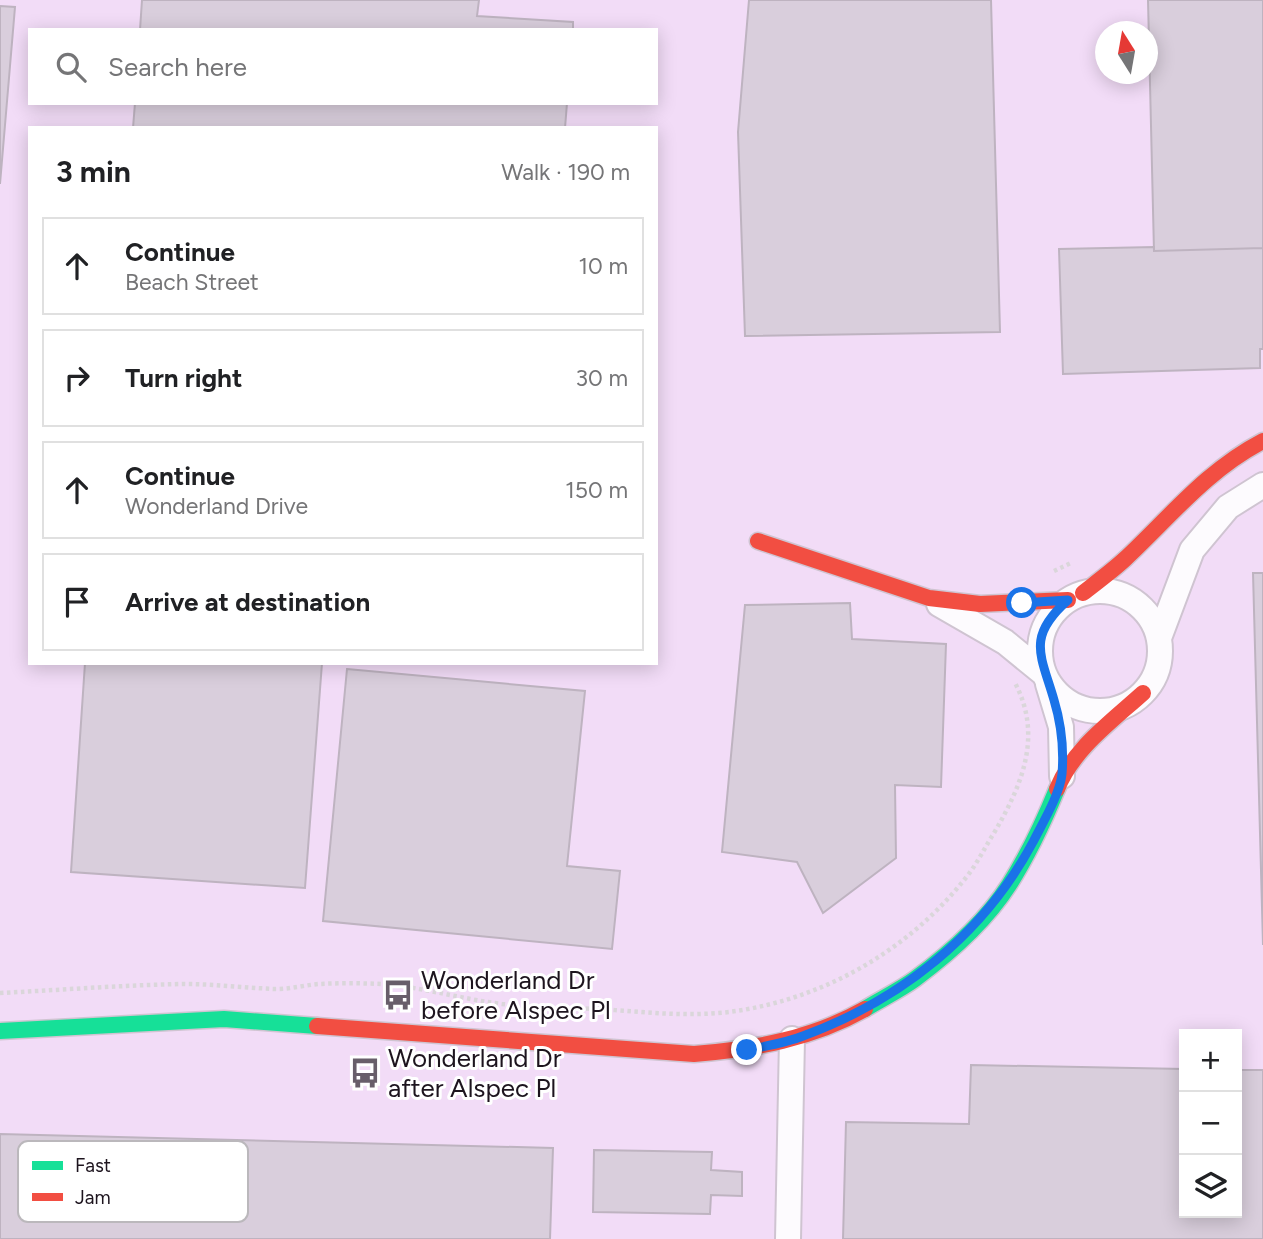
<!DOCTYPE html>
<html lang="en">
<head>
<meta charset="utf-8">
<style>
	:root { --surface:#fff; --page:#f2f2f2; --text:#202124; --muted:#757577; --line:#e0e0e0 }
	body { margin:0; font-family:Figtree,sans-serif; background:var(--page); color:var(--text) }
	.controls { position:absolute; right:21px; bottom:21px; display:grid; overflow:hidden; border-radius:0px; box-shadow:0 4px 18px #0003 }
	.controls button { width:63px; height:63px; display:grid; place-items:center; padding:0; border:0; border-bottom:2px solid var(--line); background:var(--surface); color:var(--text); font:35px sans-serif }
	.compass { position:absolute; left:1095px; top:21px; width:63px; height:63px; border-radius:50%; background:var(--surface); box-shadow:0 4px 18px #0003; rotate:349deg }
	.stop { position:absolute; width:21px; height:21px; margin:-16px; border:5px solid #1a73e8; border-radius:50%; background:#fff }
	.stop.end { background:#1a73e8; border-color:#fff; box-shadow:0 2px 7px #0008 }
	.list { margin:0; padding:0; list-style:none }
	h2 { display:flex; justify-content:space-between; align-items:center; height:91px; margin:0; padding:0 28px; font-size:30px }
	h2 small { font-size:23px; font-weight:400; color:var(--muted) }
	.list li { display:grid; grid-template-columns:46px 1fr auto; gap:21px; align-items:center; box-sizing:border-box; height:98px; margin:0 14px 14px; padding:0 14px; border:2px solid var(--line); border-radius:0px }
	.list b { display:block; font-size:26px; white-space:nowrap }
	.list p { margin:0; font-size:23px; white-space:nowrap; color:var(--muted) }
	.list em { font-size:23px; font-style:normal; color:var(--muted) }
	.icon { flex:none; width:38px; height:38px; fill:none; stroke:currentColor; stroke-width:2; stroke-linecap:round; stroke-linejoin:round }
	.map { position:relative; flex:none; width:1263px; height:1239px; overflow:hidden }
	.search { position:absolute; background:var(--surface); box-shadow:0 4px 18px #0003; left:28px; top:28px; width:630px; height:77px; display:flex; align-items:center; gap:18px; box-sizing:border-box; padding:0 24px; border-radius:0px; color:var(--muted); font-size:26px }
	.panel { position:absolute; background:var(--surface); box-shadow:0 4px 18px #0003; left:28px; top:126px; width:630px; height:539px; border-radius:0px }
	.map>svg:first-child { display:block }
	.built { fill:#f2dcf7; fill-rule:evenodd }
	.building { fill:#d9cedc; stroke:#beb3c0; stroke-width:2 }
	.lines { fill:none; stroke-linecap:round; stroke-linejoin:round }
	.street-casing { stroke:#cfc4d1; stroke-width:28 }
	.fast-casing { stroke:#cfc4d1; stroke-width:19 }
	.jam-casing { stroke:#cfc4d1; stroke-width:19 }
	.path { stroke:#dad6da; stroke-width:4.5; stroke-dasharray:3.5 3.5; stroke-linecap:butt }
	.street { stroke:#fdfbfe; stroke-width:24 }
	.fast { stroke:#16e098; stroke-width:16 }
	.jam { stroke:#f24e42; stroke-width:16 }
	.route { stroke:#1a73e8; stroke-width:9 }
	.labels { text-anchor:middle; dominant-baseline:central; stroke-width:6; stroke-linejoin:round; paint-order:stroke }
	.poi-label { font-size:26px; fill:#1d141e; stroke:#fff; text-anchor:start }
	.key { fill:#fff; stroke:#bbb8bc; stroke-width:2 }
	.key-label { font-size:19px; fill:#1d141e }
</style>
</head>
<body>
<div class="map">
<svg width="1263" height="1239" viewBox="0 0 1263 1239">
	<rect width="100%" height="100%" fill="#f4e6f7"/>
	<path class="built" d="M0,0H1263V1239H0ZM30,30H656V103H30ZM1106,32H1148V74H1106ZM30,128H656V663H30ZM1184,1034H1237V1213H1184Z"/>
	<path class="building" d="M142,0H479L477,16L573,22V30H140Z
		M749,0H991L1000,332L745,336L738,132Z
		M1148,0H1263V248L1154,251Z
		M0,6L15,7L0,184Z
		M135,103H567L565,128H133Z
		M1154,247V251L1263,248V349H1260V368L1063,374L1059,249Z
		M1253,573H1263V945Z
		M850,603L852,639L946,644L941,787L895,785L896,858L823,913L797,862L722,852L745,605Z
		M85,663H322L305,888L71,872Z
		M347,669L585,691L567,866L620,871L612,949L323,921Z
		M971,1065L1184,1069V1213H1237V1070H1263V1239H843L846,1122L969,1124Z
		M0,1134L553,1148L550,1239H0Z
		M594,1150L712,1152L711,1170L742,1172V1196L711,1195L710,1214L593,1212Z"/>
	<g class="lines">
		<g class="street-casing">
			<path id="street" d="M1040 651a60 60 0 1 1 120 0a60 60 0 1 1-120 0Z
				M939,604L1005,642L1043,673
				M1159,638L1192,550L1228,507L1263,485
				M1048,684L1061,727L1062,776
				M788,1239L792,1039"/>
		</g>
		<g class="fast-casing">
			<path id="fast" d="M865,1009C881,999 900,990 915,979C950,953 986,921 1009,885C1028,855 1044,821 1057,789
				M0,1031L224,1019L317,1026"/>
		</g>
		<g class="jam-casing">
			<path id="jam" d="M758,541L929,598L980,604L1068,600
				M1083,593C1097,582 1112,571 1125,559C1170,517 1207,470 1263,441
				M1057,789C1073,749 1112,721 1143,693
				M317,1026L694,1054C754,1049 812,1039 865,1009"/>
		</g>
		<path class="path" d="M1054,571L1071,563
			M0,993C61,990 123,985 184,984C215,984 246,988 276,989C291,989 305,985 319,984C339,983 361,983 381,984C422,987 461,999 502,1004C534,1007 568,1008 600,1009C643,1012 686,1017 729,1012C823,1000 910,950 968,875C978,862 985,847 994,833C1022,785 1043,736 1015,683"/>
		<use href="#street" class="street"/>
		<use href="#fast" class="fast"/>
		<use href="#jam" class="jam"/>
	</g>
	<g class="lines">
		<path class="route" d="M747,1050C765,1046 786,1043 803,1036C901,1000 984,934 1033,842C1042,824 1060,794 1062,774C1064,749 1061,723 1054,700C1041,655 1026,637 1068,600L1022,603"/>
	</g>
	<defs>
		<g id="bus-bare" transform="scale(2.415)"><path d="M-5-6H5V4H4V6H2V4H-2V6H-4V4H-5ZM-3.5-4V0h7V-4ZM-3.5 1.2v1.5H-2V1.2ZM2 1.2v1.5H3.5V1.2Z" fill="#685e6a" stroke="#fff" stroke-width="2.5" paint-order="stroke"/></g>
	</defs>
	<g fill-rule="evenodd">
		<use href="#bus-bare" x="398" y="995"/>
		<use href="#bus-bare" x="365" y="1073"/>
	</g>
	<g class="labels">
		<g class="poi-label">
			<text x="421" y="980">Wonderland Dr<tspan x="421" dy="30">before Alspec Pl</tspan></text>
			<text x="388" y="1058">Wonderland Dr<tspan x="388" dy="30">after Alspec Pl</tspan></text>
		</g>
	</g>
	<rect x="18" y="1141" width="230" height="81" rx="10" class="key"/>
	<rect x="32" y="1161" width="31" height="9" fill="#16e098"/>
	<rect x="32" y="1193" width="31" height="8" fill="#f24e42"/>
	<g class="key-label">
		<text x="75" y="1172">Fast</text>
		<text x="75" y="1204">Jam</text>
	</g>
</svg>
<div class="controls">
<button>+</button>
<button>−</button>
<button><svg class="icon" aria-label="layers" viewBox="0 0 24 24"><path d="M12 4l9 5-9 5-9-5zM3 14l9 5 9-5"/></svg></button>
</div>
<svg class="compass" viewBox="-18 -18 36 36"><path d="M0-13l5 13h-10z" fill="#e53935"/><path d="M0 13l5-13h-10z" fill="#757577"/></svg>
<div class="stop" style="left:1022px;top:603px"></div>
<div class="stop end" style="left:747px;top:1050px"></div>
<div class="search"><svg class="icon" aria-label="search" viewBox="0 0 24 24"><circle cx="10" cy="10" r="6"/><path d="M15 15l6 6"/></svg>Search here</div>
<section class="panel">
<h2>3 min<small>Walk · 190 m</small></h2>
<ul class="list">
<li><svg class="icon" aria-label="ahead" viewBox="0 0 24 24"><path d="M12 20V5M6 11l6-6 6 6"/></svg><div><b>Continue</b><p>Beach Street</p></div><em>10 m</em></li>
<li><svg class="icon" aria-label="right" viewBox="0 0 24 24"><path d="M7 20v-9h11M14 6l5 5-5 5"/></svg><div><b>Turn right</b></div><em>30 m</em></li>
<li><svg class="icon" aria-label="ahead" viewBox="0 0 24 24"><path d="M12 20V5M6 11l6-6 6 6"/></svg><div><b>Continue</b><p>Wonderland Drive</p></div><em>150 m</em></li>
<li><svg class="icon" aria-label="arrive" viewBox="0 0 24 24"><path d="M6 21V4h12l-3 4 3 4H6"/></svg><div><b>Arrive at destination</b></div></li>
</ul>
</section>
</div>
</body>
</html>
